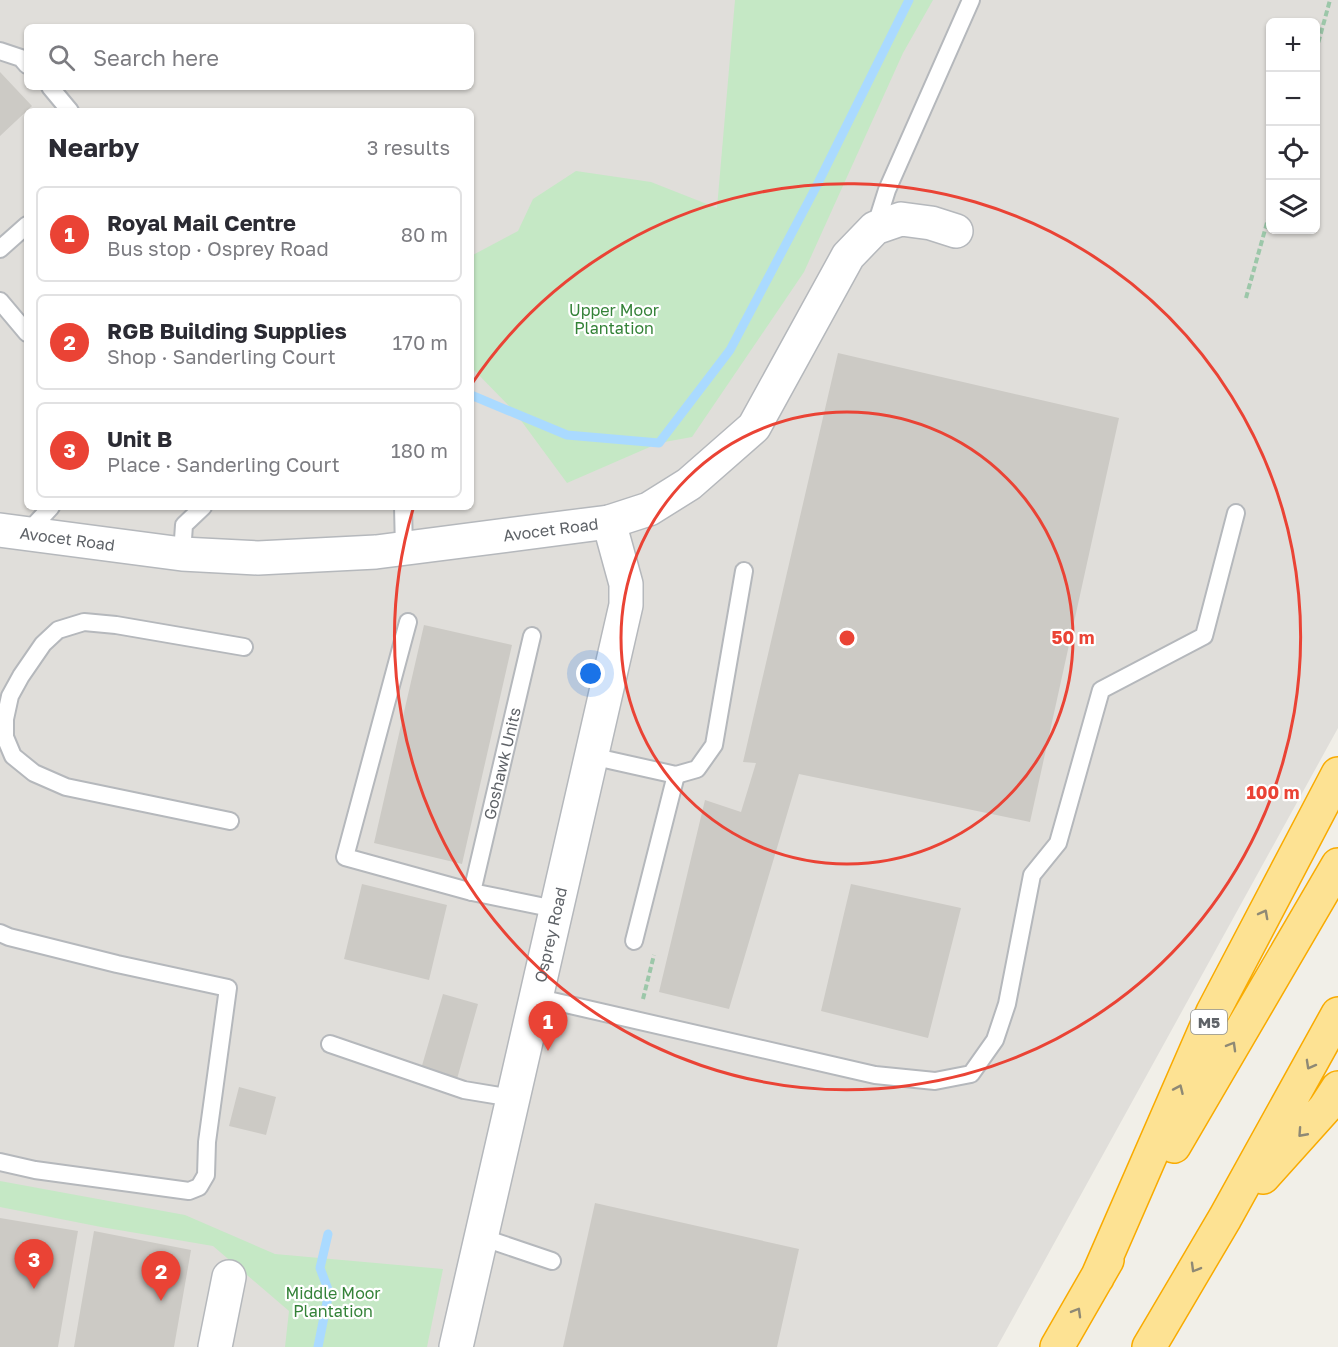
<!DOCTYPE html>
<html lang="en">
<head>
<meta charset="utf-8">
<style>
	:root { --surface:#fff; --page:#f2f2f3; --text:#2b2b33; --muted:#7c7c81; --line:#e1e1e2; --accent:#ea4335 }
	body { margin:0; font-family:"Golos Text",sans-serif; background:var(--page); color:var(--text) }
	.controls { position:absolute; right:18px; top:18px; display:grid; overflow:hidden; border-radius:9px; box-shadow:0 2px 4px #0004 }
	.controls button { width:54px; height:54px; display:grid; place-items:center; padding:0; border:0; border-bottom:2px solid var(--line); background:var(--surface); color:var(--text); font:30px sans-serif }
	.you { position:absolute; left:591px; top:674px; width:21px; height:21px; margin:-15px; border:4px solid #fff; border-radius:50%; background:#1a73e8; box-shadow:0 0 0 9px #1a73e833 }
	.badge { display:grid; place-items:center; width:39px; height:39px; border-radius:50%; background:var(--accent); color:#fff; font-size:20px; font-weight:700 }
	.pin { position:absolute; translate:-50% -50px; filter:drop-shadow(0 2px 3px #0008) }
	.pin::after { content:''; position:absolute; top:32px; width:21px; height:18px; background:inherit; clip-path:polygon(0 0,100% 0,50% 100%) }
	.list { margin:0; padding:0; list-style:none }
	h2 { display:flex; justify-content:space-between; align-items:center; height:78px; margin:0; padding:0 24px; font-size:26px }
	h2 small { font-size:20px; font-weight:400; color:var(--muted) }
	.list li { display:grid; grid-template-columns:39px 1fr auto; gap:18px; align-items:center; box-sizing:border-box; height:96px; margin:0 12px 12px; padding:0 12px; border:2px solid var(--line); border-radius:9px }
	.list b { display:block; font-size:22px; white-space:nowrap }
	.list p { margin:0; font-size:20px; white-space:nowrap; color:var(--muted) }
	.list em { font-size:20px; font-style:normal; color:var(--muted) }
	.icon { flex:none; width:33px; height:33px; fill:none; stroke:currentColor; stroke-width:2; stroke-linecap:round; stroke-linejoin:round }
	.map { position:relative; flex:none; width:1338px; height:1347px; overflow:hidden }
	.search { position:absolute; background:var(--surface); box-shadow:0 2px 4px #0004; left:24px; top:24px; width:450px; height:66px; display:flex; align-items:center; gap:15px; box-sizing:border-box; padding:0 21px; border-radius:9px; color:var(--muted); font-size:22px }
	.panel { position:absolute; background:var(--surface); box-shadow:0 2px 4px #0004; left:24px; top:108px; width:450px; height:402px; border-radius:9px }
	.map>svg:first-child { display:block }
	.industrial { fill:#e0deda; fill-rule:evenodd }
	.green { fill:#c5e8c5 }
	.lines { fill:none; stroke-linecap:round; stroke-linejoin:round }
	.stream { stroke:#aadaff; stroke-width:9 }
	.building { fill:#cccac5 }
	.service-casing { stroke:#b5b8bc; stroke-width:20 }
	.minor-casing { stroke:#b5b8bc; stroke-width:36 }
	.motorway-casing { stroke:#f9ab00; stroke-width:36 }
	.path { stroke:#9cc7a9; stroke-width:4; stroke-dasharray:6 3; stroke-linecap:butt }
	.service { stroke:#fff; stroke-width:16 }
	.minor { stroke:#fff; stroke-width:33 }
	.motorway { stroke:#fde293; stroke-width:33 }
	.oneway { stroke:#8e8975 }
	.ring { fill:none; stroke:#ea4335; stroke-width:3 }
	.labels { text-anchor:middle; dominant-baseline:central; stroke-width:4.5; stroke-linejoin:round; paint-order:stroke }
	.shield { fill:#fff; stroke:#8f9295; stroke-width:1.5 }
	.shield-label { font-size:15px; font-weight:bold; fill:#5f6368 }
	.park-label { font-size:16px; fill:#348238; stroke:#fff }
	.street-label { font-size:16px; fill:#5f6368; stroke:#fff }
	.centre { fill:#ea4335; stroke:#fff; stroke-width:3 }
	.ring-label { font-size:18px; text-anchor:middle; font-weight:bold; fill:#ea4335; stroke:#fff; stroke-width:4.5; stroke-linejoin:round; paint-order:stroke }
</style>
</head>
<body>
<div class="map">
<svg width="1338" height="1347" viewBox="0 0 1338 1347">
	<rect width="100%" height="100%" fill="#f1efe8"/>
	<path class="industrial" d="M0,0H1338V728L997,1347H0ZM1270,22H1316V230H1270ZM27,27H471V87H27ZM27,111H471V507H27Z"/>
	<path class="green" d="M735,0H933L903,53L804,272L692,437L659,443L567,483L514,411L471,367V256L518,231L533,199L576,171L651,182L717,208Z
		M0,1181L185,1215L275,1254L443,1269L427,1347H285L289,1311L213,1246L101,1227L0,1207Z"/>
	<g class="lines">
		<path class="stream" d="M471,395L567,435L659,443L730,350L815,189L909,0
			M318,1347L329,1292L320,1268L328,1234"/>
	</g>
	<path class="building" d="M0,72L32,106L0,136Z
		M838,353L1119,418L1030,822L799,774L729,1009L659,992L705,800L741,812L756,763L743,762Z
		M424,625L512,645L462,864L374,843Z
		M362,884L447,905L429,980L344,959Z
		M851,884L961,908L928,1038L821,1011Z
		M443,994L478,1004L457,1079L421,1069Z
		M239,1087L276,1097L266,1135L229,1126Z
		M595,1203L799,1249L777,1347H563Z
		M0,1218L78,1231L58,1347H0Z
		M94,1231L191,1250L174,1347H74Z"/>
	<g class="lines">
		<g class="service-casing">
			<g id="service">
				<path d="M0,51L21,58L27,65"/>
				<path d="M50,87L70,111"/>
				<path d="M875,228L887,190L971,0"/>
				<path d="M0,249L27,225"/>
				<path d="M0,301L27,333"/>
				<path d="M403,507L404,549"/>
				<path d="M27,533L51,507"/>
				<path d="M182,554L184,525L203,507"/>
				<path d="M408,622L345,857L472,892L555,909"/>
				<path d="M591,756L676,775L697,769L714,745L744,571"/>
				<path d="M230,821L66,787L34,773L13,756L5,737V719L10,696L21,676L43,644L58,630L84,622L116,625L244,647"/>
				<path id="s1" d="M472,892L532,636"/>
				<path d="M0,933L9,937L117,964L228,988L207,1142L206,1175L199,1187L189,1191L35,1170L0,1162"/>
				<path d="M634,941L676,775"/>
				<path d="M535,997L875,1075L935,1081L971,1074L995,1040L1007,1004L1032,875L1058,843L1101,690L1204,636L1236,513"/>
				<path d="M330,1044L464,1090L512,1098"/>
				<path d="M481,1237L552,1261"/>
			</g>
		</g>
		<g class="minor-casing">
			<g id="minor">
				<path id="s2" d="M0,530L182,554L258,558L376,552L609,522L649,509L689,484L754,427L848,256L875,228L901,219L931,223L956,231"/>
				<path d="M215,1347L229,1277"/>
				<path id="s3" d="M456,1347L626,605V584L609,522"/>
			</g>
		</g>
		<g class="motorway-casing">
			<path id="motorway" d="M1174,1146L1338,865
				M1263,1177L1325,1108L1338,1088
				M1097,1278L1213,1012L1338,774
				M1057,1347L1107,1260
				M1149,1347L1225,1218L1338,1014"/>
		</g>
		<path class="path" d="M1316,51L1330,0
			M1246,298L1270,212
			M643,999L654,955"/>
		<use href="#service" class="service"/>
		<use href="#minor" class="minor"/>
		<use href="#motorway" class="motorway"/>
	</g>
	<defs><path id="oneway-chevron" d="M-2-3.5L2.5 0L-2 3.5" fill="none" stroke-width="1.6" stroke-linecap="round" stroke-linejoin="round" transform="scale(1.5)"/></defs>
	<g class="oneway">
		<use href="#oneway-chevron" transform="translate(1264 914) rotate(-62)"/>
		<use href="#oneway-chevron" transform="translate(1232 1046) rotate(-60)"/>
		<use href="#oneway-chevron" transform="translate(1310 1065) rotate(119)"/>
		<use href="#oneway-chevron" transform="translate(1179 1089) rotate(-66)"/>
		<use href="#oneway-chevron" transform="translate(1302 1133) rotate(132)"/>
		<use href="#oneway-chevron" transform="translate(1195 1268) rotate(120)"/>
		<use href="#oneway-chevron" transform="translate(1077 1312) rotate(-60)"/>
	</g>
	<g class="ring">
		<circle cx="847" cy="638" r="226"/>
		<path d="M471 385A453 453 0 1 1 413 509"/>
	</g>
	<g class="labels">
		<rect class="shield" x="1191" y="1010" width="36" height="24" rx="4.5"/>
		<g class="shield-label">
			<text x="1209" y="1022">M5</text>
		</g>
		<g class="park-label">
			<text x="614" y="310">Upper Moor<tspan x="614" dy="18">Plantation</tspan></text>
			<text x="333" y="1293">Middle Moor<tspan x="333" dy="18">Plantation</tspan></text>
		</g>
		<g class="street-label">
			<text stroke="none"><textPath href="#s2" startOffset="554">Avocet Road</textPath></text>
			<text stroke="none"><textPath href="#s2" startOffset="68">Avocet Road</textPath></text>
			<text stroke="none"><textPath href="#s1" startOffset="132">Goshawk Units</textPath></text>
			<text stroke="none"><textPath href="#s3" startOffset="423">Osprey Road</textPath></text>
		</g>
	</g>
	<circle cx="847" cy="638" r="9" class="centre"/>
	<g class="ring-label">
		<text x="1073" y="644">50 m</text>
		<text x="1273" y="799">100 m</text>
	</g>
</svg>
<div class="controls">
<button>+</button>
<button>−</button>
<button><svg class="icon" aria-label="locate" viewBox="0 0 24 24"><circle cx="12" cy="12" r="6"/><path d="M12 2v4M12 18v4M2 12h4M18 12h4"/></svg></button>
<button><svg class="icon" aria-label="layers" viewBox="0 0 24 24"><path d="M12 4l9 5-9 5-9-5zM3 14l9 5 9-5"/></svg></button>
</div>
<div class="you"></div>
<div class="pin badge" style="left:548px;top:1051px">1</div>
<div class="pin badge" style="left:161px;top:1301px">2</div>
<div class="pin badge" style="left:34px;top:1289px">3</div>
<div class="search"><svg class="icon" aria-label="search" viewBox="0 0 24 24"><circle cx="10" cy="10" r="6"/><path d="M15 15l6 6"/></svg>Search here</div>
<section class="panel">
<h2>Nearby<small>3 results</small></h2>
<ul class="list">
<li><span class="badge">1</span><div><b>Royal Mail Centre</b><p>Bus stop · Osprey Road</p></div><em>80 m</em></li>
<li><span class="badge">2</span><div><b>RGB Building Supplies</b><p>Shop · Sanderling Court</p></div><em>170 m</em></li>
<li><span class="badge">3</span><div><b>Unit B</b><p>Place · Sanderling Court</p></div><em>180 m</em></li>
</ul>
</section>
</div>
</body>
</html>
